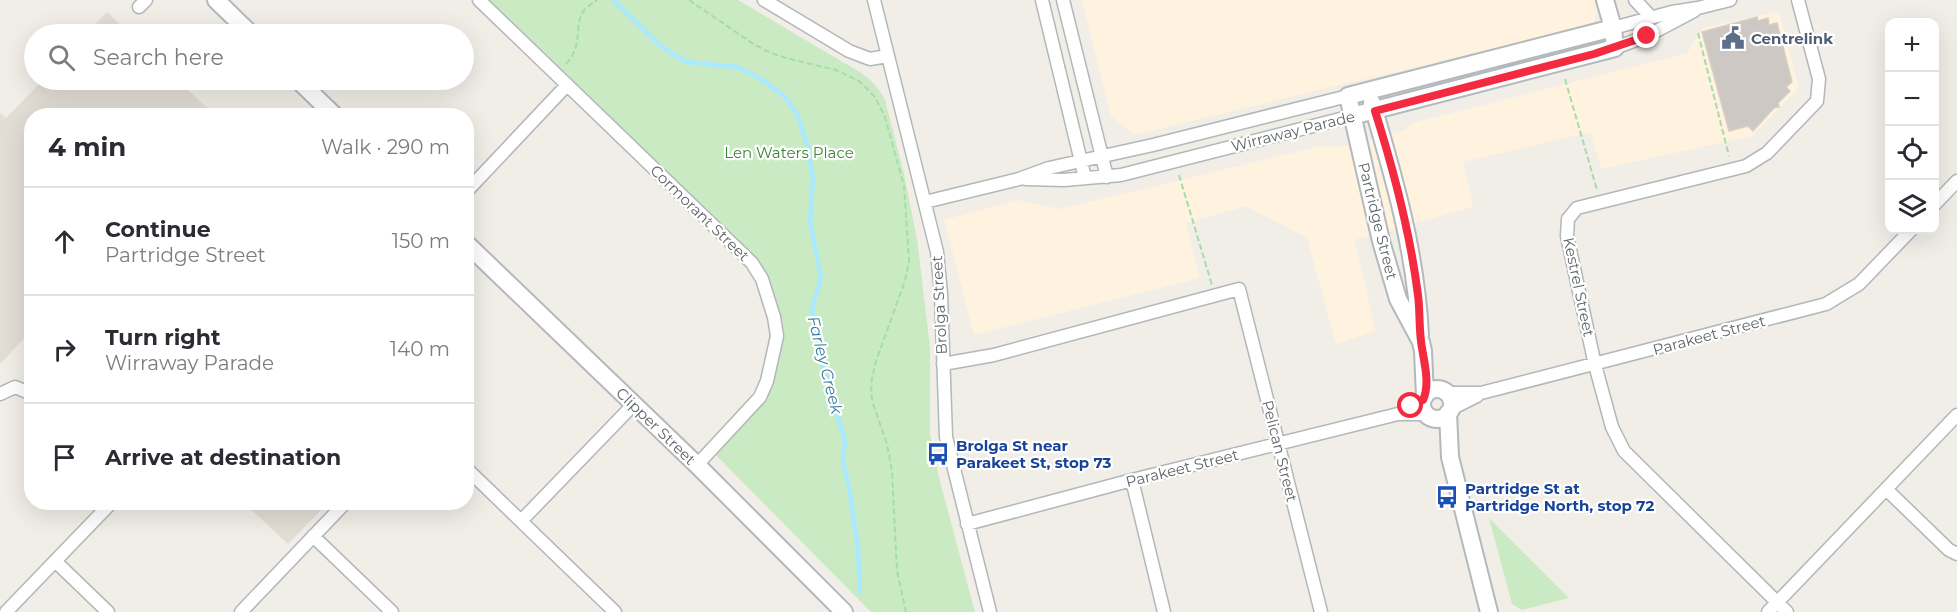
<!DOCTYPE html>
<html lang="en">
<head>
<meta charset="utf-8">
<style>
	:root { --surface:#fff; --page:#f2f2f3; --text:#2b2b33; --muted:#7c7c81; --line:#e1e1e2 }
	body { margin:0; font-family:Montserrat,sans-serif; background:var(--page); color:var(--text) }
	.controls { position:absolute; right:18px; top:18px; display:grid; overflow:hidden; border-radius:12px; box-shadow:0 6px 24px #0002 }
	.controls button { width:54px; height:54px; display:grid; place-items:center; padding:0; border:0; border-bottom:2px solid var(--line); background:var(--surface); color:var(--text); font:30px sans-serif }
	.stop { position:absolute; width:18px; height:18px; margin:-14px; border:4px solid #f42b40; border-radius:50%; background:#fff }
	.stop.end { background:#f42b40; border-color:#fff; box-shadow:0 2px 6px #0008 }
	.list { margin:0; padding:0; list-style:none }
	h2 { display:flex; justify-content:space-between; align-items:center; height:78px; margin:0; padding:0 24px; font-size:26px }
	h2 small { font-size:20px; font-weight:400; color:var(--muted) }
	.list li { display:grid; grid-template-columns:39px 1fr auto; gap:18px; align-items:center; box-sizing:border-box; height:108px; padding:0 24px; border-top:2px solid var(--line) }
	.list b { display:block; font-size:22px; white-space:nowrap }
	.list p { margin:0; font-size:20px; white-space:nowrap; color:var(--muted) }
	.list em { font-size:20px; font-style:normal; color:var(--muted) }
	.icon { flex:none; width:33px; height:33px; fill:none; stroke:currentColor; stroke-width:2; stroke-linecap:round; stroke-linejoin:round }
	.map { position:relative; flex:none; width:1957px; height:612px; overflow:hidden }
	.search { position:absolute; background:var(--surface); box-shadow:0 6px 24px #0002; left:24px; top:24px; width:450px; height:66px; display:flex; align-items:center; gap:15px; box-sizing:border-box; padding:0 21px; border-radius:33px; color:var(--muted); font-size:22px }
	.panel { position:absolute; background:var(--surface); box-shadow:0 6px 24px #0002; left:24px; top:108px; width:450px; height:402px; border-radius:24px }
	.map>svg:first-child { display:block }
	.commercial { fill:#fff2df }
	.education { fill:#e2ddd5 }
	.green { fill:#caeac3 }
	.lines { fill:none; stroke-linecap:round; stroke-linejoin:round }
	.stream { stroke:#aae9ff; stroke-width:4.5 }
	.building { fill:#cdc8c3; stroke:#d7cec5; stroke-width:1.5 }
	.street-casing { stroke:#b2b7ba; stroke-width:15 }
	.secondary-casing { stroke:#b3b9bc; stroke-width:20 }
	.path { stroke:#a5dda9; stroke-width:2; stroke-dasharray:6 3; stroke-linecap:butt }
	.street { stroke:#fff; stroke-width:12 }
	.secondary { stroke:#fff; stroke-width:16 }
	.route { stroke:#f42b40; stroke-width:8 }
	.labels { text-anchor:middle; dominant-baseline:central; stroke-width:4.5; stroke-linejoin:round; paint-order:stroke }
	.service-label { font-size:15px; font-weight:bold; fill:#4e5e75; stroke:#fff; text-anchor:start }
	.street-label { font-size:15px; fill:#5e6568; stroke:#fff }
	.park-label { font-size:15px; fill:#3b8630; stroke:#fff }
	.transit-label { font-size:15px; font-weight:bold; fill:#164399; stroke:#fff; text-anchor:start }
	.water-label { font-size:16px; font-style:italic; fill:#367c9d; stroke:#fff }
</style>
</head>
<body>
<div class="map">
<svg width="1957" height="612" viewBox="0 0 1957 612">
	<rect width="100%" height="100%" fill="#f1ede7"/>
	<path class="commercial" d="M1082,0H1594L1597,13L1593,24L1134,135L1111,116Z
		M1779,11L1799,88L1752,136L1601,169L1591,132L1463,162L1473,207L1354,240L1376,331L1336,344L1307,238L1246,206L1186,223L1200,278L974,335L944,220L1017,200L1060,209L1320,146H1345L1405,130L1412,123L1687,53L1703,28Z"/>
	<path class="education" d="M107,12L130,34H86Z
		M43,80H177L215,115L32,116L31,331L0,364V113L6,118Z
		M244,503H328L288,544Z"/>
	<path class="green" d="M479,0H738L858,71C871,79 878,87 885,100L904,174L917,239L930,347V434L939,478L975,612H871L711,450L760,397L777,336L762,279Z
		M1489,518L1569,598L1522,610L1512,604Z"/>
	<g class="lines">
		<path class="stream" d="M613,0L662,47L686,62L738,67L764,81L785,97L798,116L807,145L813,178L810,221L821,277L812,309L819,352L845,441L843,461L849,487L858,548L860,592"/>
	</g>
	<path class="building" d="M1757,17L1758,21L1768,18L1769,25L1777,23L1792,82L1786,87L1790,91L1778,103L1779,107L1774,108L1753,131L1748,126L1729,131L1702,32Z"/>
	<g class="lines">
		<g class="street-casing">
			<path id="street" d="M479,0L752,263L762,279L774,317L777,336L767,381L760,397L697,465
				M764,0L849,51L870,59L887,56
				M874,0L937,252L941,294L946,437L990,612
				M1042,0L1085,178
				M1063,0L1107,177
				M1635,0L1651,17
				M139,7L146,0
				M1613,28L1672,12L1698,8L1730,0
				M1615,48L1647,36L1694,11
				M1026,179L1064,180L1121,175L1352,116
				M466,192L567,85
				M925,202L1019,179L1049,168L1153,145L1348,96
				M1934,205L1957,181
				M943,364L994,355L1239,289L1321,612
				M1446,393H1481L1826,304L1859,284L1911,230
				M0,394L15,387L32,394
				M1451,409L1477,396
				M1399,414L1423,400
				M466,468L615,612
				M1132,480L1164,612
				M1886,489L1949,550L1957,554
				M521,521L634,404
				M967,524L1132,480L1398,414H1427
				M313,536L392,612
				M55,561L108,612
				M6,612L112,502
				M241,612L346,502
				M1768,612L1957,415
				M1787,612L1624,451L1612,427L1595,365L1567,236L1568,219L1577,208L1746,166L1767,153L1817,101L1819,79L1798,0"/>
		</g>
		<g class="secondary-casing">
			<path id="secondary" d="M216,0L251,34
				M298,80L335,116
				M1372,103C1395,181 1416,253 1420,335
				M1352,116L1615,48L1613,28L1605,0
				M466,243L697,465L844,612
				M1422 404a15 15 0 1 1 30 0a15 15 0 1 1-30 0Z
				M1425,396L1423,351L1421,342L1398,299L1381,241L1348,96L1613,28
				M1448,413L1450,457L1489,612"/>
		</g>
		<path class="path" d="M689,0L755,45L771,53L786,58L836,70L859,81L875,97L885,117L904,186L909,261L905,281L876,361L871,383L872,401L887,444L892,472L897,571L906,612
			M1698,33L1729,156
			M566,64C585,44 572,25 585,9C588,6 593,3 597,0
			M1565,79L1597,190
			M1179,175L1212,285"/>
		<use href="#street" class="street"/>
		<use href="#secondary" class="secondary"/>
	</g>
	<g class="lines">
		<path class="route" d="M1411,406L1423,400C1431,383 1423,359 1421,341C1419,326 1420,310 1418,295C1410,232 1394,171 1375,111L1594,54L1647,36"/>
	</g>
	<defs>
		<g id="civic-bare" transform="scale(1.8)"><path d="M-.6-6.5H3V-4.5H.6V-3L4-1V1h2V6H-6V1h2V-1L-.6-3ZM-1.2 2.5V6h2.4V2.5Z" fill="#5c6f8a" stroke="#fff" stroke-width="2.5" paint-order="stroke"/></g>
		<g id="bus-bare" transform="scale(1.8)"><path d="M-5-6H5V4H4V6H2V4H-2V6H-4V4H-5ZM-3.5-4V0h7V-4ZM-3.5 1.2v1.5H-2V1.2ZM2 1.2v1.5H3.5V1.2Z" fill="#1a4fb4" stroke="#fff" stroke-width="2.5" paint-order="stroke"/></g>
	</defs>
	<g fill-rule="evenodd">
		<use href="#civic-bare" x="1733" y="38"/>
		<use href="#bus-bare" x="938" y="454"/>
		<use href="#bus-bare" x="1447" y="497"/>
	</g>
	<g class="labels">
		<g class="service-label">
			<text x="1751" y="38">Centrelink</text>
		</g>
		<g class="street-label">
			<text transform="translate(1293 131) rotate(-14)">Wirraway Parade</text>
			<text transform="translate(700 213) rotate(44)">Cormorant Street</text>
			<text transform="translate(1378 221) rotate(76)">Partridge Street</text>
			<text transform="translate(1579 287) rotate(78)">Kestrel Street</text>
			<text transform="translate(939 305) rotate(-93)">Brolga Street</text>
			<text transform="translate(1709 335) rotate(-15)">Parakeet Street</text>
			<text transform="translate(656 426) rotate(44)">Clipper Street</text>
			<text transform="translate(1280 451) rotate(76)">Pelican Street</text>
			<text transform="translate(1182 468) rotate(-14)">Parakeet Street</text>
		</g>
		<g class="park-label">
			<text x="789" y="152">Len Waters Place</text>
		</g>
		<g class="transit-label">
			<text x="956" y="445">Brolga St near<tspan x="956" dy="17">Parakeet St, stop 73</tspan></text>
			<text x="1465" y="488">Partridge St at<tspan x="1465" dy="17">Partridge North, stop 72</tspan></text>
		</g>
		<g class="water-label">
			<text transform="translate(825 365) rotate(76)">Farley Creek</text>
		</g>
	</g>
</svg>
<div class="controls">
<button>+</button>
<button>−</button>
<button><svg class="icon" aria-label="locate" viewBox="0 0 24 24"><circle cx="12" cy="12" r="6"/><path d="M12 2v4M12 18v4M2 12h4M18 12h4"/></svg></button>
<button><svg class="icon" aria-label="layers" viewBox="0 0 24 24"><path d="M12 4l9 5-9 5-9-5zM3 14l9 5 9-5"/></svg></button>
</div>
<div class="stop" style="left:1411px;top:406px"></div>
<div class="stop end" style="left:1647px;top:36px"></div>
<div class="search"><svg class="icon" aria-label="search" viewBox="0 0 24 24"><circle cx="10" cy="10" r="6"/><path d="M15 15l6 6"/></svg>Search here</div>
<section class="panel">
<h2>4 min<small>Walk · 290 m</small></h2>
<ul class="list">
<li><svg class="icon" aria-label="ahead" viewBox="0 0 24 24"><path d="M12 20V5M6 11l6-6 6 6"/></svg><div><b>Continue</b><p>Partridge Street</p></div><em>150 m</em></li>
<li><svg class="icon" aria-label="right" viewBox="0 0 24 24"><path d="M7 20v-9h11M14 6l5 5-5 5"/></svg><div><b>Turn right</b><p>Wirraway Parade</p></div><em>140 m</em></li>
<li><svg class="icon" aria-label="arrive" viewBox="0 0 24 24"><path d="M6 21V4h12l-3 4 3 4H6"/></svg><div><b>Arrive at destination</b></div></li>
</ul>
</section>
</div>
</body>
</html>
